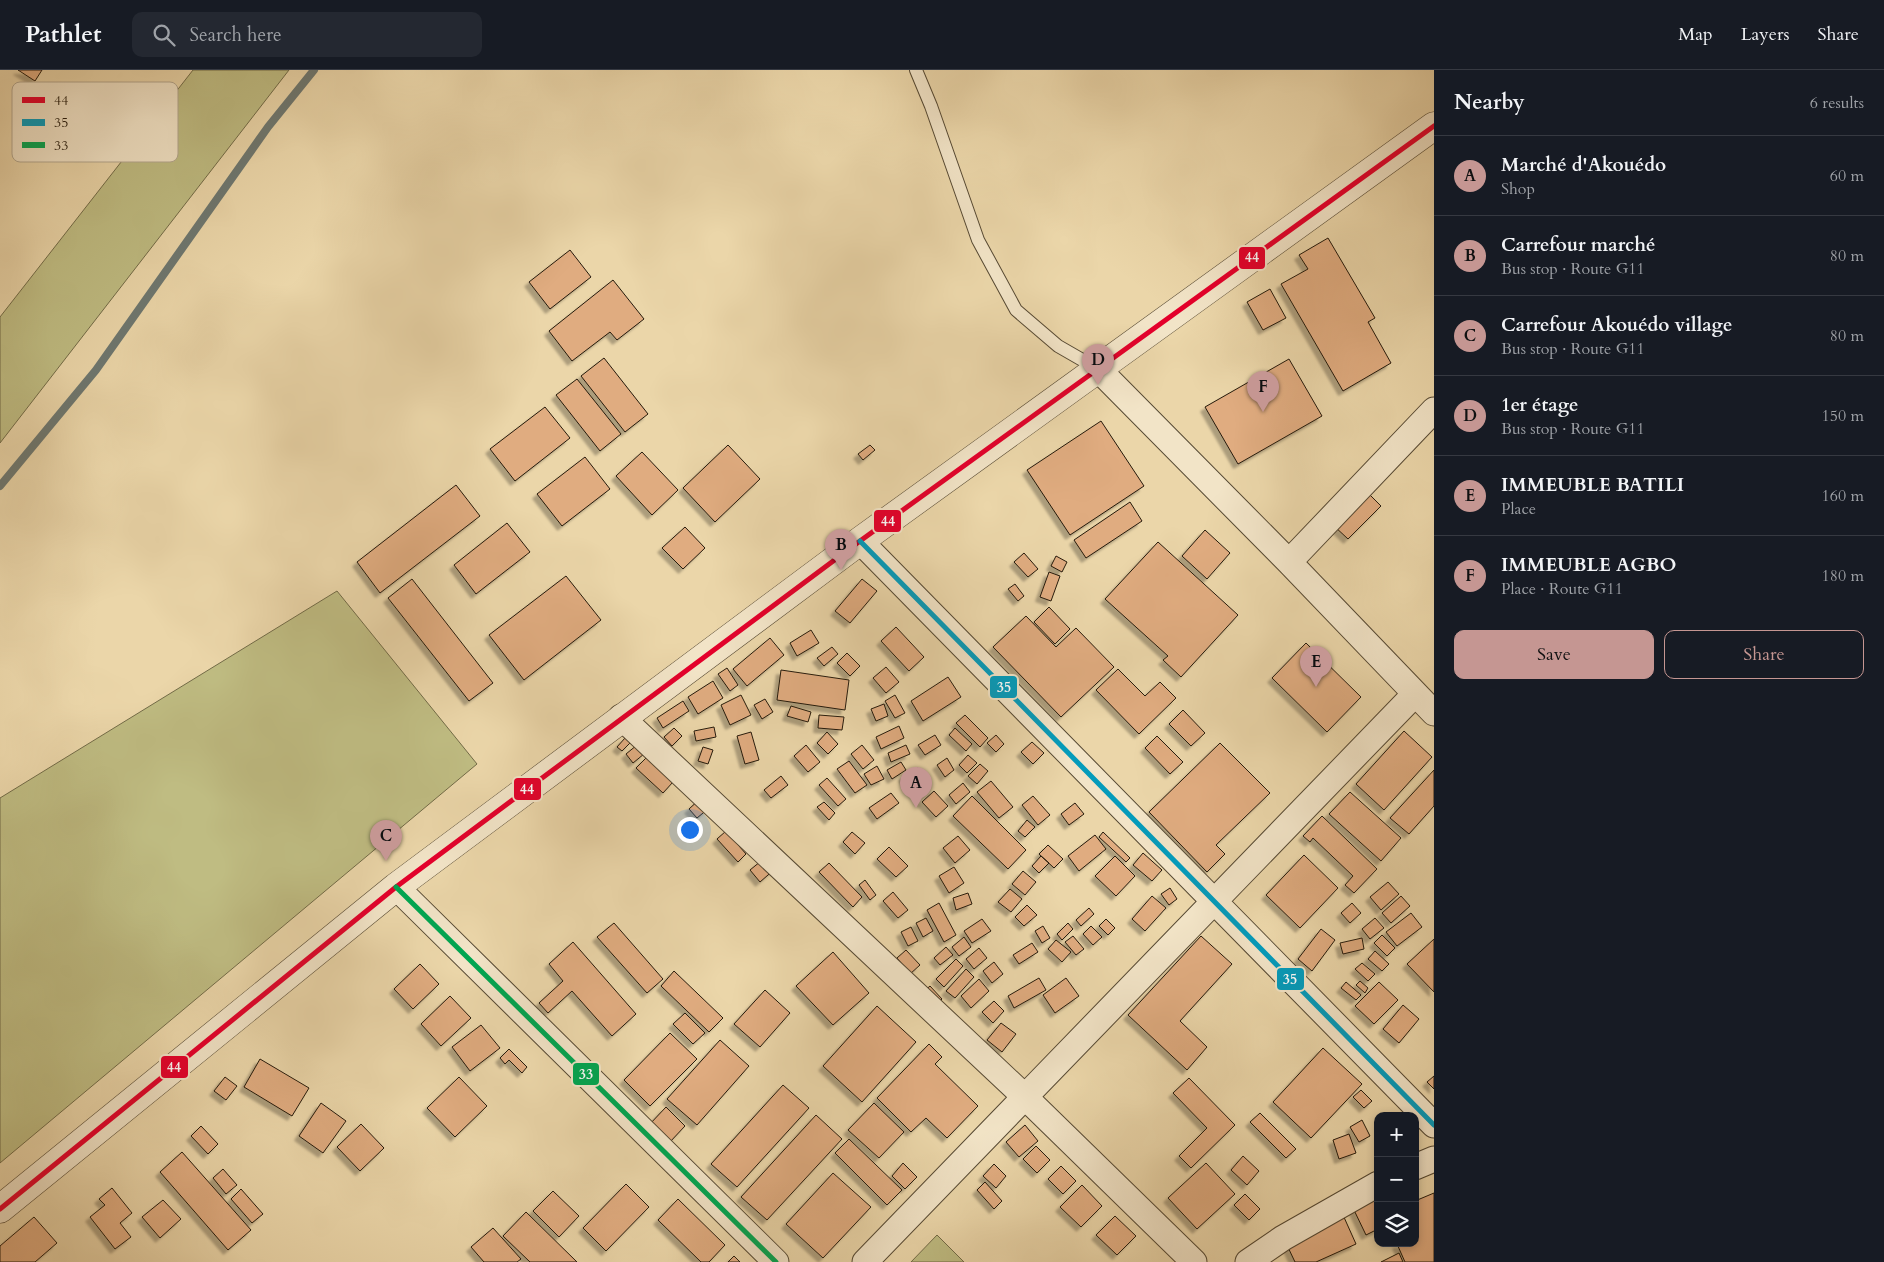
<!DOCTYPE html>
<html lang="en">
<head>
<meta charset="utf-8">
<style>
	:root { --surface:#171b24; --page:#242831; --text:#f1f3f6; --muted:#9ea1a6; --line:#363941; --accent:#c59692 }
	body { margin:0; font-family:Cardo,serif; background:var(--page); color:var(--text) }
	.controls { position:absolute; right:15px; bottom:15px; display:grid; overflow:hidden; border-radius:10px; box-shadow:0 2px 8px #0003 }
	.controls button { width:45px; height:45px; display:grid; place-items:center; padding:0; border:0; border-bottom:1px solid var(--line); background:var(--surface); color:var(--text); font:25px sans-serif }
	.you { position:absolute; left:689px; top:759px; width:18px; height:18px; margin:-12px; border:4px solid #fff; border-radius:50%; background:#1a73e8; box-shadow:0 0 0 8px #1a73e833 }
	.badge { display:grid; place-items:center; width:32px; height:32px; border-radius:50%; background:var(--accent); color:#111; font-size:16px; font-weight:700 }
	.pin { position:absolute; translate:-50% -41px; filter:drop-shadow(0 1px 2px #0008) }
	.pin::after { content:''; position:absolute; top:26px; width:18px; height:15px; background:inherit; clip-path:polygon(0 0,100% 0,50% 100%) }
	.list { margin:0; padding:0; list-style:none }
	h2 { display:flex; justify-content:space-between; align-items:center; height:65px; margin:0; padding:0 20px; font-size:21px }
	h2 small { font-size:16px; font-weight:400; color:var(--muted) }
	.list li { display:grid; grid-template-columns:32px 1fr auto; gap:15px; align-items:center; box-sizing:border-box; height:80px; padding:0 20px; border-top:1px solid var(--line) }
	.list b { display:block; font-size:19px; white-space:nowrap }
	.list p { margin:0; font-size:16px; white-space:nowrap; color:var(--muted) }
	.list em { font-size:16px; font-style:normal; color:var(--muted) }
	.actions { display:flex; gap:10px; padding:15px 20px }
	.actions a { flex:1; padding:11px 0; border:1px solid var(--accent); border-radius:10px; text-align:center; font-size:18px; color:var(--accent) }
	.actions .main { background:var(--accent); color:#111 }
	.icon { flex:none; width:28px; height:28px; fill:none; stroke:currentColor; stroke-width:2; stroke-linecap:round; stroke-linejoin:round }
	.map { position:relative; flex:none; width:1434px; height:1192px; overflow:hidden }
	header { display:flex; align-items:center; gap:30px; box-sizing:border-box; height:70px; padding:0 25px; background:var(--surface); border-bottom:1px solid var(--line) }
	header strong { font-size:24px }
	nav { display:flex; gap:28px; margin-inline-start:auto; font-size:18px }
	.search { width:350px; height:45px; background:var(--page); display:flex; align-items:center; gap:12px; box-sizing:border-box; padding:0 18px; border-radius:10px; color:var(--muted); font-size:19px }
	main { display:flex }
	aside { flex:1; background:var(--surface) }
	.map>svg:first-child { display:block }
	.green { fill:#bfbc82; stroke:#726b47 }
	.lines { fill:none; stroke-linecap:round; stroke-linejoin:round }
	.stream { stroke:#6e7871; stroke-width:8 }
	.building { fill:#e0ac80; stroke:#251a0c; filter:url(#shadow) }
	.service-casing { stroke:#564933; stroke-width:14 }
	.minor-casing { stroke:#564933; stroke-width:27 }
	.tertiary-casing { stroke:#564933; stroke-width:29 }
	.service { stroke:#f2e4c7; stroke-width:12 }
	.minor { stroke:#f2e4c7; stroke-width:25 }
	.tertiary { stroke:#f2e4c7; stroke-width:28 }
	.bus-1-casing { stroke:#f2e4c7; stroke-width:9 }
	.bus-2-casing { stroke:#f2e4c7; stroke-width:9 }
	.bus-3-casing { stroke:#f2e4c7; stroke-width:9 }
	.bus-1 { stroke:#e4002b; stroke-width:5 }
	.bus-2 { stroke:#049bbb; stroke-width:5 }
	.bus-3 { stroke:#00a651; stroke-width:5 }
	.key { fill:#f2e4c7; stroke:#b4a78f; stroke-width:1 }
	.key-label { font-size:14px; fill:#251a0c }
	.line-badge { stroke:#f2e4c7; stroke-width:2 }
	.badge-label { font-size:14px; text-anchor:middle; font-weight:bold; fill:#fff }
</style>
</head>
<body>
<header>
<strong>Pathlet</strong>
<div class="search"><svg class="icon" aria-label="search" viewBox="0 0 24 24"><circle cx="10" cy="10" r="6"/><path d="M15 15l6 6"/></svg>Search here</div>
<nav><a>Map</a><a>Layers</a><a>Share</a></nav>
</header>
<main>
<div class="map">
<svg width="1434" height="1192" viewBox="0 0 1434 1192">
	<defs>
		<filter id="shadow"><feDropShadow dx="-4.5" dy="4.5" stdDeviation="1" flood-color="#0004"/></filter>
	</defs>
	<rect width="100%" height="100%" fill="#ebd6a9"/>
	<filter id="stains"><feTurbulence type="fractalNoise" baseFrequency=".004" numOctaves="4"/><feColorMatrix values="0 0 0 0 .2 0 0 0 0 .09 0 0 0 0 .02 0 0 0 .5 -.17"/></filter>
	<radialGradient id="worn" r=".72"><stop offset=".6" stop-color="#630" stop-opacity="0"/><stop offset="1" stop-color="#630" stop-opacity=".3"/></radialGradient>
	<path class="green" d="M193,0H289L0,373V247Z
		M337,521L477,694L0,1093V728Z
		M937,1165L964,1192H911Z"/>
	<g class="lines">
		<path class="stream" d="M0,416L96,300L268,57L314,0"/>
	</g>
	<path class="building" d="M18,0H42L35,11Z
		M1328,168L1375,248L1368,252L1391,293L1343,321L1281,214L1308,199L1299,185Z
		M570,180L591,207L550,239L529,212Z
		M613,210L644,249L617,270L610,262L572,291L549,261Z
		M1270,219L1286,248L1263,260L1247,232Z
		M604,288L648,344L625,362L581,306Z
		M1289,289L1322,346L1238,394L1205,337Z
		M577,309L621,364L600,381L556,325Z
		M545,337L570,368L515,411L490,379Z
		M1101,351L1144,416L1070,465L1027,400Z
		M728,375L760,409L715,452L683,418Z
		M870,375L875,380L863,390L858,384Z
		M642,382L678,420L652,445L616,406Z
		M585,387L610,419L562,456L537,424Z
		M456,415L480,446L380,523L357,492Z
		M1366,421L1381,436L1348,469L1333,455Z
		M1130,432L1142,451L1086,488L1074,470Z
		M507,453L530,482L476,524L454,495Z
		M685,457L705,478L683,499L662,478Z
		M1205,460L1230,483L1207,509L1182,486Z
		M1158,472L1238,545L1181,607L1163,590L1168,586L1105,529Z
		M1024,483L1038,499L1028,507L1014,492Z
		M1056,486L1067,492L1062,502L1051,496Z
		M1049,502L1060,506L1051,531L1040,527Z
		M566,506L601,550L524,610L489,565Z
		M412,509L493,613L469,631L388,528Z
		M862,509L877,521L850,553L835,541Z
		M1015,514L1024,526L1018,531L1008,519Z
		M1049,537L1070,559L1055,574L1034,552Z
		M1026,546L1056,577L1076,558L1114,597L1061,647L993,577Z
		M896,557L924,587L909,601L881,571Z
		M811,560L819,573L797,586L790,573Z
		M770,568L784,585L747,616L733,599Z
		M1306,573L1361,627L1327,662L1272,608Z
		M832,577L838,584L824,596L817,588Z
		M847,583L860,596L850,606L837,593Z
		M886,597L899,612L886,623L873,608Z
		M727,598L738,615L730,621L718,604Z
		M1118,599L1145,626L1160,612L1176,628L1139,664L1096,620Z
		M781,600L849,610L845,640L777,630Z
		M948,607L961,627L923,651L911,631Z
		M713,611L723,628L698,644L688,627Z
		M741,625L751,645L730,655L721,635Z
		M895,625L905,643L895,648L885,631Z
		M765,629L773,642L762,649L754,635Z
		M683,631L689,641L663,658L657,648Z
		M884,634L888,646L876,651L871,639Z
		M791,636L811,642L808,652L787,646Z
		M1183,640L1205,663L1191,676L1169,654Z
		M819,645L844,647L842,660L818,658Z
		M965,645L988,668L980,677L956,653Z
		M899,656L904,668L881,679L876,667Z
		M714,657L716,667L696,671L694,661Z
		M674,658L682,666L672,676L664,667Z
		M955,658L972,674L966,681L949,665Z
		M1404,661L1432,687L1384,740L1356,714Z
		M751,662L759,690L745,694L737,666Z
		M827,662L838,674L828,684L817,673Z
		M935,665L941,675L925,685L918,675Z
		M996,665L1004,674L996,682L987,673Z
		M1157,666L1183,692L1170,704L1145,678Z
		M625,668L630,673L622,681L617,677Z
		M1032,672L1044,683L1033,694L1021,682Z
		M1220,673L1270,723L1216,775L1225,784L1207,802L1149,742Z
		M637,675L644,684L633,693L626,684Z
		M806,675L820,692L808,702L794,686Z
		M862,675L874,690L863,699L851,684Z
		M906,675L910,684L891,692L888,683Z
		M703,677L713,680L708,694L698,691Z
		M968,685L977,693L967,703L959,695Z
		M646,688L673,712L663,723L636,698Z
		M947,688L954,700L945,707L937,695Z
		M849,691L867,715L855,723L837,699Z
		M901,692L906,700L892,709L887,700Z
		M980,694L988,701L977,714L968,706Z
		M877,696L884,709L871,715L864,704Z
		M918,698L923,708L909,716L903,706Z
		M1434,700V736L1409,764L1390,748Z
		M781,706L788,715L771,728L764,720Z
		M827,708L846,729L838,736L819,715Z
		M991,711L1013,737L999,748L977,722Z
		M963,713L970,722L956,734L949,725Z
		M934,721L948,736L936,747L922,732Z
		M1350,722L1401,768L1381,791L1329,744Z
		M891,723L899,733L877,749L869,738Z
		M972,726L1026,780L1008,799L953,746Z
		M1033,726L1050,745L1038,755L1022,735Z
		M700,729L709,738L697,748L689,739Z
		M824,732L835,743L829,750L817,737Z
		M1075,733L1084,744L1069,755L1061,744Z
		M1322,746L1377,799L1354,823L1345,815L1353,806L1313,768L1310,772L1303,766Z
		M1027,750L1035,757L1025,767L1018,761Z
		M726,761L746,784L738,792L717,769Z
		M852,762L865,773L855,784L843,772Z
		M1103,762L1130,788L1126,792L1099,767Z
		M1095,765L1106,779L1079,801L1068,786Z
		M958,766L970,780L955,793L943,778Z
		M1048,775L1063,789L1054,798L1039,784Z
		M889,777L908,796L896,807L877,789Z
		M1143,783L1162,800L1152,811L1133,795Z
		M1304,785L1338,818L1300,858L1266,825Z
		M1041,786L1049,793L1039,803L1032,796Z
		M1115,786L1135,806L1116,826L1095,806Z
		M766,787L776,798L760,812L750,800Z
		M829,793L862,827L853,837L819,802Z
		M954,797L964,813L949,823L939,806Z
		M1023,801L1036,812L1025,825L1012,814Z
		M865,810L876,825L870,830L859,815Z
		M1388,812L1399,824L1381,840L1370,827Z
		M1170,818L1177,829L1169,835L1161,824Z
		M1010,819L1022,829L1011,842L998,832Z
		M893,822L908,840L898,848L883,831Z
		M968,823L972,834L956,840L953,828Z
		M1152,826L1166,838L1145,861L1132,849Z
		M1401,826L1410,836L1391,853L1382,843Z
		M939,833L956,865L944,872L927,840Z
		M1352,833L1361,843L1350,853L1341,843Z
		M1027,835L1037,845L1024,856L1015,847Z
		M1089,838L1094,844L1081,856L1076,850Z
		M1411,843L1422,857L1397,876L1386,862Z
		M926,848L933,861L923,867L916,853Z
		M1375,848L1384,858L1370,869L1362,859Z
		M982,849L991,861L972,873L964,861Z
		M1106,849L1115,858L1108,865L1099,856Z
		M614,853L663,909L647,923L597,867Z
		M1068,853L1073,859L1062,870L1057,864Z
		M1043,856L1050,868L1042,873L1035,861Z
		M1091,856L1102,867L1093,875L1083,864Z
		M911,857L918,871L908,876L901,862Z
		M1321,859L1335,870L1312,901L1298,889Z
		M1382,865L1395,878L1387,886L1374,873Z
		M1073,866L1084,879L1076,885L1065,872Z
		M1201,866L1232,894L1180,951L1207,977L1187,1000L1128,945Z
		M964,867L971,877L959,886L952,877Z
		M1362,868L1364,879L1343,884L1340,873Z
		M1434,869V922L1407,894Z
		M1056,870L1071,882L1062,892L1048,879Z
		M573,872L636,944L612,966L572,921L548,943L539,933L563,911L549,894Z
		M1032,873L1038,882L1019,894L1013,885Z
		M946,877L953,885L940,895L934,888Z
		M979,878L987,888L974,899L966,889Z
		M906,880L920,895L910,904L897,888Z
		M1375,881L1389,894L1382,901L1368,889Z
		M833,882L869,923L833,955L796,916Z
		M956,889L963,896L944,917L936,909Z
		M994,892L1003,904L992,913L983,901Z
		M1362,893L1375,904L1368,911L1355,899Z
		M420,894L439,914L413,939L394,919Z
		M966,899L974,907L955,928L946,921Z
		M674,901L723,948L709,962L661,916Z
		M1039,908L1046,920L1014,938L1008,926Z
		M1066,908L1079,926L1055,943L1043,925Z
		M979,909L989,921L971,938L961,926Z
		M1360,911L1368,918L1365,923L1356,915Z
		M1346,912L1361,925L1356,930L1341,918Z
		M1379,912L1398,930L1374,954L1355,936Z
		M930,916L942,929L935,936L922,923Z
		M765,920L790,943L760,977L734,954Z
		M450,926L471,948L441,976L421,954Z
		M994,931L1004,941L993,953L982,942Z
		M1403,935L1419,949L1399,973L1383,959Z
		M877,936L916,972L862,1032L823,996Z
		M685,943L705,963L693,974L673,954Z
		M1001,953L1016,964L1002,982L987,970Z
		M481,955L500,978L470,1001L452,977Z
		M670,963L697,989L650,1036L624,1010Z
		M720,970L749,996L697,1055L667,1029Z
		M929,974L942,987L935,994L978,1036L947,1068L926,1048L911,1062L877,1028Z
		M1323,978L1362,1014L1311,1068L1273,1032Z
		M509,979L527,997L522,1003L509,990L505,994L500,988Z
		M260,989L309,1018L292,1046L244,1017Z
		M1434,1006V1019L1427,1012Z
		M225,1007L237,1016L226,1030L214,1021Z
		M459,1007L487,1036L455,1067L427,1038Z
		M1189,1008L1235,1055L1191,1098L1179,1086L1207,1058L1173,1023Z
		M783,1015L809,1038L737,1117L711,1094Z
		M1361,1020L1372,1031L1364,1038L1353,1027Z
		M321,1033L346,1051L323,1083L299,1066Z
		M874,1033L904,1062L879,1088L848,1060Z
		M666,1037L685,1056L669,1073L649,1055Z
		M1260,1043L1296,1079L1286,1088L1250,1052Z
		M816,1045L842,1069L767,1150L741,1127Z
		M1362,1050L1370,1066L1359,1072L1350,1057Z
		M361,1054L384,1078L360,1101L337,1077Z
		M1025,1055L1038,1071L1019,1087L1006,1072Z
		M201,1056L218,1074L208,1084L191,1066Z
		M1349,1064L1356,1083L1339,1089L1333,1070Z
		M849,1069L902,1120L887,1135L835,1083Z
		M1036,1076L1050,1090L1037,1103L1023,1089Z
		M182,1082L251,1160L228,1180L160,1102Z
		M1243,1086L1259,1101L1247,1115L1231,1100Z
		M903,1093L917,1107L905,1119L892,1106Z
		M1206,1093L1235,1124L1197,1159L1168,1128Z
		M994,1094L1006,1106L996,1118L983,1106Z
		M1061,1096L1076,1111L1063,1124L1048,1109Z
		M223,1099L237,1115L226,1124L213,1108Z
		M833,1103L871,1137L823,1188L786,1154Z
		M985,1112L1002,1131L994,1139L977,1120Z
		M626,1114L649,1137L606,1181L583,1158Z
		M1082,1115L1102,1136L1081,1157L1060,1137Z
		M112,1118L132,1143L120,1153L131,1167L115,1179L90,1147L105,1135L99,1129Z
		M241,1119L263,1144L252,1153L231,1129Z
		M553,1121L579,1146L559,1167L533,1141Z
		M1434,1123V1192H1405L1397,1174L1415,1173V1131Z
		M1245,1124L1260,1139L1249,1150L1234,1135Z
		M1373,1128L1378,1138V1159L1366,1165L1353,1138Z
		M678,1129L725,1175L709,1192H701L658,1150Z
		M163,1130L181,1149L160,1168L142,1147Z
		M526,1142L577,1192H530L503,1166Z
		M1343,1145L1356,1174L1316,1192H1295L1285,1171Z
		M1115,1146L1136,1166L1117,1185L1096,1165Z
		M34,1147L57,1173L35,1192H0V1176Z
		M493,1158L521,1189L517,1192H484L471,1177Z
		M1399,1183L1403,1192H1381Z
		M734,1186L740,1192H728Z"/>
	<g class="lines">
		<g class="service-casing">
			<path id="service" d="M916,0L931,36L978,170L1016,240L1058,276L1098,299"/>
		</g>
		<g class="minor-casing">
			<path id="minor" d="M1099,300L1289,492L1434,643
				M860,471L1434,1055
				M1289,492L1434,340
				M621,647L1025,1027L1194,1192
				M396,817L776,1192
				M1415,1097L1434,1089
				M865,1192L1415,624
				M1248,1192L1283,1168L1378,1114"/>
		</g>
		<g class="tertiary-casing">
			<path id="tertiary" d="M0,1139L396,817L860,471L1434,56"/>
		</g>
		<use href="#service" class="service"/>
		<use href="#minor" class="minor"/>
		<use href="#tertiary" class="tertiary"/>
		<g class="bus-1-casing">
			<path id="bus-1" d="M0,1139L396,817L860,471L1434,56"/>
		</g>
		<g class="bus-2-casing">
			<path id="bus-2" d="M860,471L1434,1055"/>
		</g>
		<g class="bus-3-casing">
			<path id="bus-3" d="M396,817L776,1192"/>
		</g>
		<use href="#bus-1" class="bus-1"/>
		<use href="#bus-2" class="bus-2"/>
		<use href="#bus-3" class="bus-3"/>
	</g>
	<rect x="12" y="12" width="166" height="80" rx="8" class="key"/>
	<rect x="22" y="27" width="23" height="6" fill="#e4002b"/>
	<rect x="22" y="49" width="23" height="7" fill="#049bbb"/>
	<rect x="22" y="72" width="23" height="6" fill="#00a651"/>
	<g class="key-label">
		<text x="54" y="35">44</text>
		<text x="54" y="57">35</text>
		<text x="54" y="80">33</text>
	</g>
	<g class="line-badge">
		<rect x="1238" y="176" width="28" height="24" rx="5" fill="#e4002b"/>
		<rect x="873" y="439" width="29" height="24" rx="5" fill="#e4002b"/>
		<rect x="989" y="605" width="29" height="24" rx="5" fill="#049bbb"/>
		<rect x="513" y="707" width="29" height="24" rx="5" fill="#e4002b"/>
		<rect x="1276" y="897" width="29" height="24" rx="5" fill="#049bbb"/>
		<rect x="160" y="985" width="29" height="24" rx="5" fill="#e4002b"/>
		<rect x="572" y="992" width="28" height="24" rx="5" fill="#00a651"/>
	</g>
	<g class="badge-label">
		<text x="1252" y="192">44</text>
		<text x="888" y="456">44</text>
		<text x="1004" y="622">35</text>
		<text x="527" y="724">44</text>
		<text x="1290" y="914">35</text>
		<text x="174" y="1002">44</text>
		<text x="586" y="1009">33</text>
	</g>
	<rect width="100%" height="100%" filter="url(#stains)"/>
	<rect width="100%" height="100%" fill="url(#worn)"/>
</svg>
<div class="controls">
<button>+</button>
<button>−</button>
<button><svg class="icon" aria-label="layers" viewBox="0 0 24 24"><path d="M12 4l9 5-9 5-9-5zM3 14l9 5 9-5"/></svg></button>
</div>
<div class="you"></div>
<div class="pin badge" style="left:916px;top:738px">A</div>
<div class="pin badge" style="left:841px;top:500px">B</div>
<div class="pin badge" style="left:386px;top:791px">C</div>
<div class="pin badge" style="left:1098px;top:315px">D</div>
<div class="pin badge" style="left:1316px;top:617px">E</div>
<div class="pin badge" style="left:1263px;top:342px">F</div>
</div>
<aside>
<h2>Nearby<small>6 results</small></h2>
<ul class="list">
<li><span class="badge">A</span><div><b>Marché d'Akouédo</b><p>Shop</p></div><em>60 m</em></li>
<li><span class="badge">B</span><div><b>Carrefour marché</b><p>Bus stop · Route G11</p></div><em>80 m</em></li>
<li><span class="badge">C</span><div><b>Carrefour Akouédo village</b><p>Bus stop · Route G11</p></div><em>80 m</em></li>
<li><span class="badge">D</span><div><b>1er étage</b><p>Bus stop · Route G11</p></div><em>150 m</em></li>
<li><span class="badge">E</span><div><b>IMMEUBLE BATILI</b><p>Place</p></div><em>160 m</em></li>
<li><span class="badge">F</span><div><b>IMMEUBLE AGBO</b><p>Place · Route G11</p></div><em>180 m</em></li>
</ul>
<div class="actions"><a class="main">Save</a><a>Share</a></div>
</aside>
</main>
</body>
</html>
